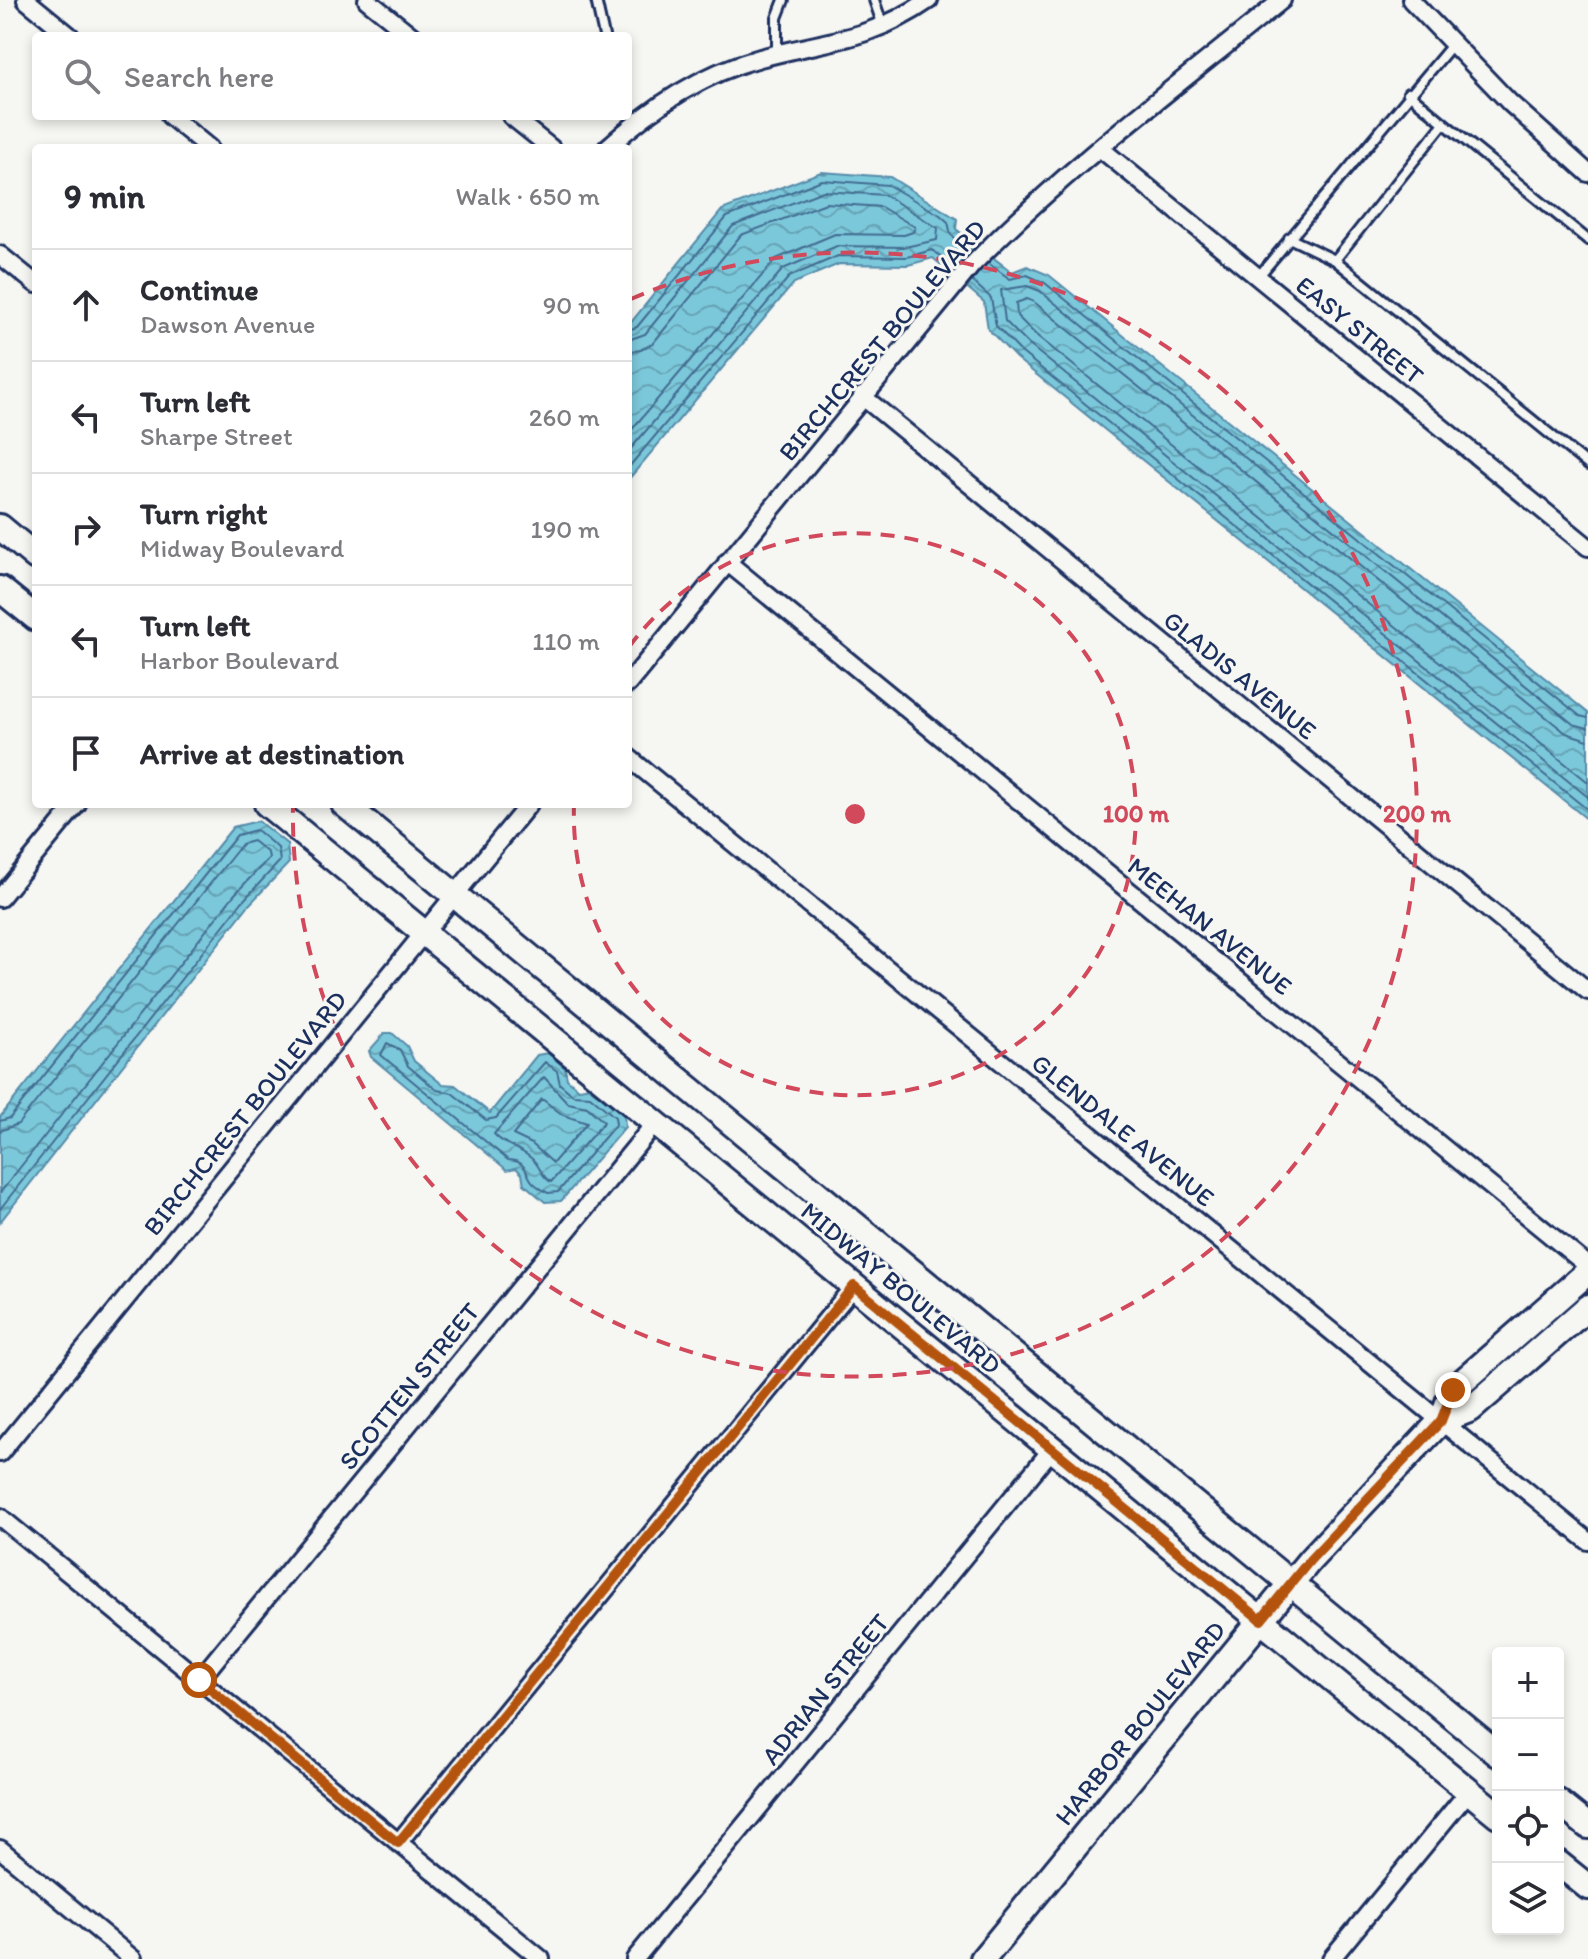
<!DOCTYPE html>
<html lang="en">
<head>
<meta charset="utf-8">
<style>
	:root { --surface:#fff; --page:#f2f2f3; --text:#2b2b33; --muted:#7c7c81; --line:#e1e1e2 }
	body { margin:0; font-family:Itim,sans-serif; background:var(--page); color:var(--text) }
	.controls { position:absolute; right:24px; bottom:24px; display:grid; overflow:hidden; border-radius:8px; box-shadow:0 4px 12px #0003 }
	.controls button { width:72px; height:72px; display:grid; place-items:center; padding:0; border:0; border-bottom:2px solid var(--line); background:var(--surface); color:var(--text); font:40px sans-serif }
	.stop { position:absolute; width:24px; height:24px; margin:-18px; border:6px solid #b45309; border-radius:50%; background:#fff }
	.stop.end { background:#b45309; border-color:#fff; box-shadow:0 2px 8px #0008 }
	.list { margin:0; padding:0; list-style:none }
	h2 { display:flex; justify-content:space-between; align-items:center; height:104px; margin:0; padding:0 32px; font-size:34px }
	h2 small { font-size:26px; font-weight:400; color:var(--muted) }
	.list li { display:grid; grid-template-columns:52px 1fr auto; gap:24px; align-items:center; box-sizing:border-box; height:112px; padding:0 32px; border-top:2px solid var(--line) }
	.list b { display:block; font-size:30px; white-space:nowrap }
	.list p { margin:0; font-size:26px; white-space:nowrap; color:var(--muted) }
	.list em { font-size:26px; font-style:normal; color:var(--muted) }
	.icon { flex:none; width:44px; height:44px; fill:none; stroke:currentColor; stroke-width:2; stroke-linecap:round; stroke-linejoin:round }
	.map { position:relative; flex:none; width:1588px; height:1959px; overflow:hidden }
	.search { position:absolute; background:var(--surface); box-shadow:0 4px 12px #0003; left:32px; top:32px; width:600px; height:88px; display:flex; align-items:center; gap:20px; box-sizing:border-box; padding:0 28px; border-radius:8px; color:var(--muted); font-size:30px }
	.panel { position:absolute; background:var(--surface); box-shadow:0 4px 12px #0003; left:32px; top:144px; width:600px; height:664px; border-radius:8px }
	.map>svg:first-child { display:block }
	.water { fill:url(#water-waves); stroke:#558ba9; stroke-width:2 }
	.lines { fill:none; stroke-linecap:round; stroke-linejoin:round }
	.shore { stroke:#426c90; stroke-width:2 }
	.lane-casing { stroke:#1b2f5e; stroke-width:14 }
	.street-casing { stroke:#1b2f5e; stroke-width:22 }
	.secondary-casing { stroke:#1b2f5e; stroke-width:30 }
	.lane { stroke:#f6f6f2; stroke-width:8 }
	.street { stroke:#f6f6f2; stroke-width:16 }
	.secondary { stroke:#f6f6f2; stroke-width:24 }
	.route { stroke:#b45309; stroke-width:10 }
	.ring { fill:none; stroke:#d1495b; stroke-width:4; stroke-dasharray:14 10 }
	.labels { text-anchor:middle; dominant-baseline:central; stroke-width:6; stroke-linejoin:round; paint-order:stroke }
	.street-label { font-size:26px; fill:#1b2f5e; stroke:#f6f6f2 }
	.centre { fill:#d1495b; stroke:#f6f6f2; stroke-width:4 }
	.ring-label { font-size:24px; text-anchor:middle; font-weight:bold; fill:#d1495b; stroke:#f6f6f2; stroke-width:6; stroke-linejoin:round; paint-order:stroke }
</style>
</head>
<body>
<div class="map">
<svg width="1588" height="1959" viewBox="0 0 1588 1959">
	<defs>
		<pattern id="water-waves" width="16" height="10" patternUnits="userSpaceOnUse" patternTransform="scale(2)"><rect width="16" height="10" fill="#7cc8db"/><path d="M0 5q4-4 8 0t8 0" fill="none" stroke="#65a3b5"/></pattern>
	</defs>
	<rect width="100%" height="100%" fill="#f6f6f2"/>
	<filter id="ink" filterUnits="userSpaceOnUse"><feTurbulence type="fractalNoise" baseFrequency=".0125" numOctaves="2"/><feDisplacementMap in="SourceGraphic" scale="16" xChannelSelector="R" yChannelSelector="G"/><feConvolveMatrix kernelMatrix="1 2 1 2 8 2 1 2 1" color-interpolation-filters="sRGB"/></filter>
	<g filter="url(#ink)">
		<path class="water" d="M821,172L890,177L957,219L956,229L1012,272L1027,266L1049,275L1588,713V820L1016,358L988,329L984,302L933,258L908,265L839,264L794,283L628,480V326L722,210Z
			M258,821L287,844L289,863L248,906L0,1222V1117L233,827Z
			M385,1033H392L407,1046L414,1061L442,1084L455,1085L490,1113L537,1055L548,1053L565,1068L567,1079L579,1089L591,1087L624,1113L625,1127L561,1201L545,1202L524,1184L522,1174L516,1168L507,1170L371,1057L369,1051Z"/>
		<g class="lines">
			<path class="shore" d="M988,263L1010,279L1027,275L1045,283L1580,716L1588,718
				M972,281L991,298L996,326L1021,352L1588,810
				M628,330L637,327L727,217L822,180L888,185L940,215L948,222L951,235L972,251
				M628,340L645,334L733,226L823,191L885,195L938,228L937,240L905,247L837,246L783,269L628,452
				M628,352L641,350L654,342L741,235L826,203L881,207L915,227L913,232L904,235L835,234L776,259L628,434
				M628,468L789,277L838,256L907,257L932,250L957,267
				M1588,728L1573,724L1040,291L1027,286L1001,290L1005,321L1028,344L1588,797
				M1588,740L1566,733L1034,302L1027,299L1016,303L1017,316L1036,335L1588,782
				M387,1043L400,1050L408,1066L437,1090L452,1093L486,1120L496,1118L545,1062L557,1071L560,1084L573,1095L590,1096L615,1117L616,1124L558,1192L548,1193C543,1190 534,1185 531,1180C524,1168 525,1161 508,1160L381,1055Z
				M544,1077L568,1103L587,1107L604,1122L551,1182C540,1176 541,1166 531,1158C519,1147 505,1147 494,1134Z
				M542,1099L563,1115L587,1123L553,1163L532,1144L513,1135Z
				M0,1121L10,1118L237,835L256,830L278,848L280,861L242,902L0,1209
				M0,1131L18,1124L242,844L253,841L268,853L269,858L234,895L0,1193"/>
			<g class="lane-casing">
				<path id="lane" d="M596,0L604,36
					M874,0L883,26
					M777,53V18L784,0
					M1408,93L1444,123
					M1289,238L1335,260L1444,123L1588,240
					M1335,260L1588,465
					M1258,277L1452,45"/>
			</g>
			<g class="street-casing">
				<path id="street" d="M26,0L70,36
					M367,0L412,36
					M1411,0L1510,103L1588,173
					M170,116L209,148
					M511,116L551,148
					M607,148C652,107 701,74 760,58C826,40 870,41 929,0
					M1101,149L1588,547
					M0,255L36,284
					M862,396L1588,991
					M727,562L1588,1266
					M628,684L972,265C1066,168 1177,86 1282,0
					M628,757L1588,1541
					M0,898L77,804
					M0,1453L529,804
					M0,1517L541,1959
					M199,1680L656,1122
					M398,1843L854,1286
					M0,1849L133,1959
					M635,1959L1052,1449
					M1331,1959L1469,1791"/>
			</g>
			<g class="secondary-casing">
				<path id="secondary" d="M0,527L36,557
					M0,589L36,618
					M267,804L1498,1815
					M344,804L1498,1754
					M1441,1421L1471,1409L1588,1307
					M1558,1802L1588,1826
					M1558,1863L1588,1887
					M983,1959L1310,1560L1441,1421L1453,1390L1588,1272"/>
			</g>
			<use href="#lane" class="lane"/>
			<use href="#street" class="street"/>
			<use href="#secondary" class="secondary"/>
		</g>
	</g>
	<g class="lines" filter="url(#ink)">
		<path class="route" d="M199,1680L398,1843L854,1286L1261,1620L1310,1560L1441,1421L1453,1390"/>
	</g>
	<g class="ring">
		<path d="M629 647A281 281 0 1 1 574 804"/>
		<path d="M631 299A562 562 0 1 1 293 804"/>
	</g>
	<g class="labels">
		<g class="street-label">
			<text transform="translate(1360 330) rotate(39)">EASY STREET</text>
			<text transform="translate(882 340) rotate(-50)">BIRCHCREST BOULEVARD</text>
			<text transform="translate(1240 675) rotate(39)">GLADIS AVENUE</text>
			<text transform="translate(1210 926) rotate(39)">MEEHAN AVENUE</text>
			<text transform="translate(245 1113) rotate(-51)">BIRCHCREST BOULEVARD</text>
			<text transform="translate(1123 1130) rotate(39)">GLENDALE AVENUE</text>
			<text transform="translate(901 1288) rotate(40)">MIDWAY BOULEVARD</text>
			<text transform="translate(409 1386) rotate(-51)">SCOTTEN STREET</text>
			<text transform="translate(825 1689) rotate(-51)">ADRIAN STREET</text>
			<text transform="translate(1140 1723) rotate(-51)">HARBOR BOULEVARD</text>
		</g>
	</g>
	<circle cx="855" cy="814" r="12" class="centre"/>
	<g class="ring-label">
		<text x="1136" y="822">100 m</text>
		<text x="1417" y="822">200 m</text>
	</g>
</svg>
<div class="controls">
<button>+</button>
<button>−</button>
<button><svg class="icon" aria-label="locate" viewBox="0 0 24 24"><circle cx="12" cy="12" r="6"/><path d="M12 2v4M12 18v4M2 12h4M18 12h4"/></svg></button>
<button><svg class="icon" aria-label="layers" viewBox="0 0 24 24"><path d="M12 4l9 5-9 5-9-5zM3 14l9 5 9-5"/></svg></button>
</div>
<div class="stop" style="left:199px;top:1680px"></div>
<div class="stop end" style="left:1453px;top:1390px"></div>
<div class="search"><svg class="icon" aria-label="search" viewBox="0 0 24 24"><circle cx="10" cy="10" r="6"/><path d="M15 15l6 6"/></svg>Search here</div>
<section class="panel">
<h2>9 min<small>Walk · 650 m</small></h2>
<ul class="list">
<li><svg class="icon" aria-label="ahead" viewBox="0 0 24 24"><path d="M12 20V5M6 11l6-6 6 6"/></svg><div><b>Continue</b><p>Dawson Avenue</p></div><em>90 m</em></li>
<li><svg class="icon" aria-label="left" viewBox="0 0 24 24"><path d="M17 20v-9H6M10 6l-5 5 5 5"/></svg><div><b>Turn left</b><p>Sharpe Street</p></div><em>260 m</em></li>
<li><svg class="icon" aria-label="right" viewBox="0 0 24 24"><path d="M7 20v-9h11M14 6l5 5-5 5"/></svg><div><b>Turn right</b><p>Midway Boulevard</p></div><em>190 m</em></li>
<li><svg class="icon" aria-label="left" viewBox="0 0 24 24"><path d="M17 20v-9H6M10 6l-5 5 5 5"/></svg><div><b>Turn left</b><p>Harbor Boulevard</p></div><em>110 m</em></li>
<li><svg class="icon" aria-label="arrive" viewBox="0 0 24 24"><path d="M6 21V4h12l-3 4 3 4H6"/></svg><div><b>Arrive at destination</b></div></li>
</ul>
</section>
</div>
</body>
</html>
